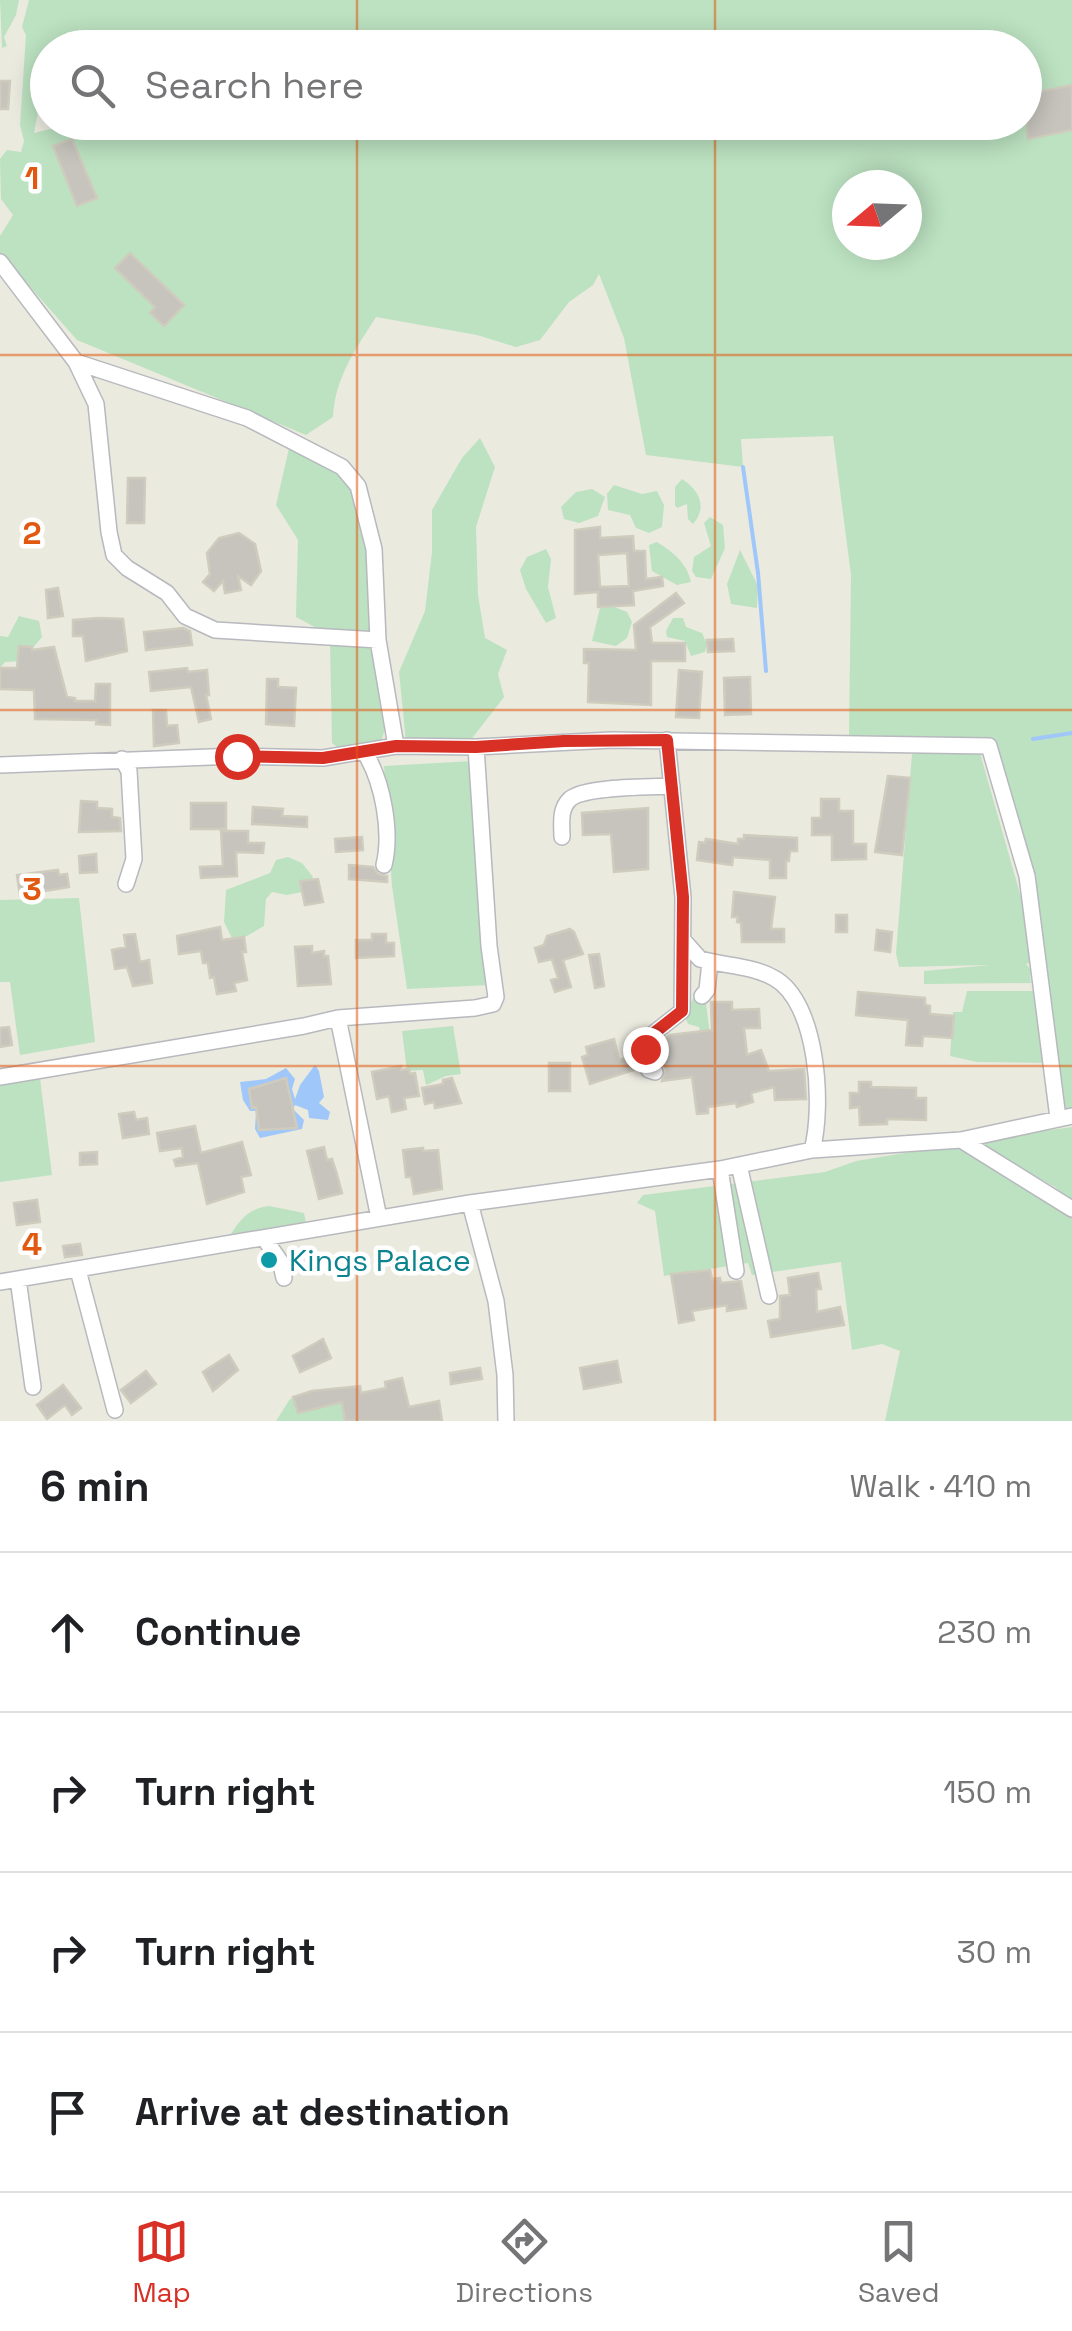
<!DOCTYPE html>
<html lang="en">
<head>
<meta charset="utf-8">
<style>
	:root { --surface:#fff; --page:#f2f2f2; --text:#202124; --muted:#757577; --line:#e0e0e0; --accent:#d93025 }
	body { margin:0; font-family:"Space Grotesk",sans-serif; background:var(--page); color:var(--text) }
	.compass { position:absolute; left:832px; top:170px; width:90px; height:90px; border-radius:50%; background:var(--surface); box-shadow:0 5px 25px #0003; rotate:251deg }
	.stop { position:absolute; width:30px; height:30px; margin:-22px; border:8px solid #d93025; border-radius:50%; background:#fff }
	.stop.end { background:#d93025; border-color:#fff; box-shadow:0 2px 10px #0008 }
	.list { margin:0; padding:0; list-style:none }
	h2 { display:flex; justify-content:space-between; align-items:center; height:130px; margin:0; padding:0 40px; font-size:42px }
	h2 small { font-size:32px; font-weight:400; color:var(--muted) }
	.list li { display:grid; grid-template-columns:65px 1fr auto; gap:30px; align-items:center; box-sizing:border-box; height:160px; padding:0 40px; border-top:2px solid var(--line) }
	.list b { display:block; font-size:38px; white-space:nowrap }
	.list em { font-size:32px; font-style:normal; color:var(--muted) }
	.icon { flex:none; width:55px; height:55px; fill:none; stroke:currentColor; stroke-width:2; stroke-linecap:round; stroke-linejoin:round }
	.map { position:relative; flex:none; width:1072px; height:1421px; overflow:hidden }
	.search { position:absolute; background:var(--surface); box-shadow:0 5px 25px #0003; left:30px; right:30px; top:30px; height:110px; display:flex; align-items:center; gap:25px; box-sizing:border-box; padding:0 35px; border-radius:55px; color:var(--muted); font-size:38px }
	.sheet { height:770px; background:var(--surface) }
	nav { display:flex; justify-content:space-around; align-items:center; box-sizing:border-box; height:140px; border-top:2px solid var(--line); background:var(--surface); font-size:28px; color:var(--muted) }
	nav a { display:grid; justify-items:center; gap:5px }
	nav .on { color:var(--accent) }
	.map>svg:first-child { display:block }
	.green { fill:#bce2c1; fill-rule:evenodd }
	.water { fill:#a0c7fa }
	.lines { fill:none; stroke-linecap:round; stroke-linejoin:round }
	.stream { stroke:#a0c7fa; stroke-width:4 }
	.building { fill:#c6c4bd; stroke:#cfccbe; stroke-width:2.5; fill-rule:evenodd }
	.minor-casing { stroke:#b7b9be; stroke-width:18 }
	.minor { stroke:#fff; stroke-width:15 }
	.route { stroke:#d93025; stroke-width:12 }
	.grid { fill:none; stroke:#e15910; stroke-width:2.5; stroke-opacity:0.55 }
	.culture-dot { fill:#0f9aa8; stroke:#fff; stroke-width:4 }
	.labels { text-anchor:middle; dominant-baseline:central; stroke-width:9; stroke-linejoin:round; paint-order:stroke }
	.culture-label { font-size:30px; fill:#0d838f; stroke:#fff; text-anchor:start }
	.grid-label { font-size:32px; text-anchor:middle; font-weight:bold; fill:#e15910; stroke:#fff; stroke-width:9; stroke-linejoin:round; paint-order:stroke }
</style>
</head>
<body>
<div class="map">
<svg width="1072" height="1421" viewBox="0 0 1072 1421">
	<rect width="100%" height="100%" fill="#ebeadf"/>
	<path class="green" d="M0,0H19L16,15L4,37L7,46L2,48Z
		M29,0H1072V1115L1066,1117L1036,898L991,739L849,735L851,575L833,436L741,439L743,467L646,455L624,338L599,274L593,285L569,302L540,340L516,347L477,335L376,317C355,350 335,378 333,417L306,435L77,340L0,253V236L13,215L1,199L0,159L7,150L21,152L24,141L20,125L26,35L22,27ZM48,48H1024V122H79L34,133C39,104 48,77 48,48ZM847,185H907V245H847Z
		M480,438L495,467L476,527L478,595L485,638L507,650L498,674L504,697L470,741L406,742L399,672L425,611L432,552V510L462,458Z
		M290,444L337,473L351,488L371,575L387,723L380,745L337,747L332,743L330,643L320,630L296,617L298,540L276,505Z
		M682,479C699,490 708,507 693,524L688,519L687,504L677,508L675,505V487Z
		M614,485L642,494L657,491L664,505L662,527L649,533L636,528L630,515L608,510L607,494Z
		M592,489L605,497L598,516L579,523L564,519L561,507L576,492Z
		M710,517L723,525L725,548L711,579L696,577L692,571L694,557L711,546L704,523Z
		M657,542C673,552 687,563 691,582L677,585L652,571L649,545Z
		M546,549L551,559L548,587L556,618L546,623L526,589L520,570L527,557Z
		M740,550L758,586L757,608L731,604L727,584Z
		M612,606L627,612L632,622L627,638L616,646L592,641L600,608Z
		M19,616L39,621L42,637L22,661L5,662L0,668V636L8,637Z
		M673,618H683L686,627L702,633L707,644L705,652L691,656L685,641L667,637L666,631Z
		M980,753L1032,936L1034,961L1026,964L1035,974L1030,975L1031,983L924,984V971L990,965L899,967L896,953L912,754Z
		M473,761L490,985L407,989L392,886L384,766Z
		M288,857L302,863L313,877L307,891L287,895L272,892L266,899L264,926L245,937L232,938L224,922L226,890L270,873L276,860Z
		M79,898L95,1042L20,1055L10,982H0V900Z
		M967,991H1037L1050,1063L977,1062L950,1056L953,1012H962Z
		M693,998L706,1003L713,1060L708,1064L699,1027L688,1024L685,1017Z
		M453,1026L461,1074L446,1076L426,1085L423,1070L407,1071L402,1031Z
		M40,1078L52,1175L0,1182V1084Z
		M1072,1127V1202L1055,1187L971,1141Z
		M959,1144L1072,1214V1421H885L900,1351L882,1344L852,1350L841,1262L752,1275L748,1263L664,1276L655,1211L637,1203L643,1195L825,1172L856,1161Z
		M269,1206L304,1213L306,1223L226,1242C238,1223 245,1209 269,1206Z
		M314,1390L329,1399L357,1406L381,1421H276L290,1399Z"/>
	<path class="water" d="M315,1065L319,1071L324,1097L319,1103L330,1112L328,1120L309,1118L308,1110L295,1105L293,1109L304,1120L302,1129L260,1138L255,1129L256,1111H250L243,1100L240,1082L266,1079L286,1068L295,1079L292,1089L295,1099L300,1085Z"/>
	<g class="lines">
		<path class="stream" d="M743,467L758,573L766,671
			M1033,739L1072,733"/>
	</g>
	<path class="building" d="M0,81H10L8,109H0Z
		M1072,85V130L1028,139L1024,95Z
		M72,139L97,198L77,206L53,146Z
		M130,253L184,305L164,326L150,313L155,307L115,268Z
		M128,478H145L144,523H127Z
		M600,527V538L633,536L634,551H645L646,579L662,577L663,586L633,591L634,605L598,607V592L575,594V530ZM627,553L629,586L600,587L598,555Z
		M239,533L255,544L261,571L251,585L238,576L241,590L225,593L223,581L214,591L203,582L210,574L207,553L219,538Z
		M58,588L63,616L48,618L46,590Z
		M676,593L684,603L650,627L652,643H685V661H651V705L588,702L589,663H584V649L636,650L634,625Z
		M99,618L123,619L127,651L86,661L83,636H73V620Z
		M183,628L190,631L192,645L146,650L144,632Z
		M733,639L734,651L708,652L707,640Z
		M19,646L32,647V650L54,647L67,697L75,698V701H95L96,684H110V725L96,724L97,720L35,719L34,690L0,689V668H17Z
		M187,668L188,672L207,670L209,695H206L211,719L199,722L191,687L151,691L149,672Z
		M679,670L702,672L699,718L676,717Z
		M750,677L751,714L725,715L724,678Z
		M267,679H278V687L296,688L294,726L266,724Z
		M153,710H166L167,726L177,725L179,743L154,746Z
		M888,776L910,778L902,855L875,852Z
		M821,799H839V811H853V844H866V859L832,860V835H812V818H821Z
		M81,801L97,802V808L112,809V817L120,818L121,831L79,832Z
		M191,803H226V829H191Z
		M253,807L283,809L282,816L307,817V827L252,824Z
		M648,808V869L614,872L611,834L583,835L582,813Z
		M221,831H248V843H264L263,853L236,852L237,876L201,878L200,867L223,866Z
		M744,835L797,838V851H790L789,861H786V878H770V860L733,857L732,865L697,860L699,842L705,843L706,839L738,844V839H744Z
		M362,837L363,850L336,852L335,839Z
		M96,854L97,872L80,873L79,856Z
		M349,865L373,867L378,874L387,876V882L349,879Z
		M58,870L59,875L67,874L69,887L20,895L17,875Z
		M318,879L323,902L305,905L300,881Z
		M734,892L775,897L771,929H784V942H742L741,923L737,922L738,917H732Z
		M836,915H847V932H836Z
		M220,927L222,940L244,937L246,952H242L247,980L234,983L236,991L217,994L214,977L210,978L208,963H203L201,951L179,954L177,936Z
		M570,929L574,932L583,954L563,960L571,987L555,992L551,980L558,978L552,959L539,962L535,948L544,945L547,936Z
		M877,930L892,932L890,952L875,950Z
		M135,934L140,962L149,960L152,983L133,986L127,967L115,969L112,950L126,947L124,935Z
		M372,934H386V943H394V956L356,958V940H372Z
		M312,946V953L324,951V956H328L331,984L298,986L295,947Z
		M599,954L604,986L595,988L589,955Z
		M858,992L925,998V1005L930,1006V1014L954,1016L952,1038L923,1036L922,1046L906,1045L908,1020L856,1015Z
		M711,1002H732V1010L759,1009L760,1028H744L747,1055L761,1050L769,1071L804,1069L806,1099L775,1100L774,1087L751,1093L753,1102L737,1107L736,1103L708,1107V1113L697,1114L692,1077L662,1081L666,1071L660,1043L670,1035L712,1030Z
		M9,1027L12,1045L0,1047V1028Z
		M614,1039L619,1060L634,1056L637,1069L590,1084L582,1057L588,1055L586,1047Z
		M549,1063H570V1091H549Z
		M401,1066V1070L409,1069L410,1074L415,1073L419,1096L404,1098L406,1109L392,1112L389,1096L377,1099L372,1072Z
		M286,1078L297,1128L259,1130L256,1107L252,1108L249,1089Z
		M452,1078L461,1103L435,1108L434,1102L425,1104L422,1088L443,1084V1080Z
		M859,1082H871V1087L916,1088V1098H926V1120L887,1119V1124L860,1125L859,1107L850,1108V1093H859Z
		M134,1112L136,1120L147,1118L149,1134L123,1138L119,1114Z
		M195,1126L201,1153L242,1142L251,1175L241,1177L244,1192L207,1204L198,1163L176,1166L174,1160L183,1157L182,1148L160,1151L157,1133Z
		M324,1147L327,1160L332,1159L336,1171L342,1193L319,1199L307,1151Z
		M423,1148V1151L438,1150L442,1189L414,1194L411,1177H406L403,1150Z
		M97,1152V1164L80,1165V1153Z
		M37,1200L40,1222L17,1225L14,1203Z
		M80,1244L82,1255L65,1257L63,1246Z
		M710,1270L712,1279L720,1278L721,1283L741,1281L746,1308L727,1311V1305L692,1311L694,1320L679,1323L671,1274Z
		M818,1273L821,1289H816L817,1312L840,1307L844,1325L771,1337L768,1321L780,1319V1296L790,1295L788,1278Z
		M323,1339L331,1358L300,1372L293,1356Z
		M229,1355L238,1370L213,1391L203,1372Z
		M617,1361L621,1382L584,1389L580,1368Z
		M480,1368L482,1379L451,1384L450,1373Z
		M146,1371L156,1384L131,1403L121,1390Z
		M402,1378L409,1407L439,1401L442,1421H345L342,1402L298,1413L293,1397L312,1391L360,1386L361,1393L386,1388L385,1382Z
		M63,1385L81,1408L72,1415L65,1405L47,1419L37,1405Z"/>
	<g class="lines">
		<g class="minor-casing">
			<path id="minor" d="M0,262L76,362L247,418L342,467L358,486L374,549L378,640L396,746
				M76,362L96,404L109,532L114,555L127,568L167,593L185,616L215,630L378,640
				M365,753C383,782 392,832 384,865
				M122,759L129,771L134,859L126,884
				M0,765L237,756L323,758L396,746L476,747L612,740L989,746L1027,876L1058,1118
				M562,837C562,825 559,809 570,799C585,786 650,787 672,786
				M684,941L700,959C724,966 751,965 774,978C818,1002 824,1107 812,1150
				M702,996L707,990L710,962
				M338,1018L379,1218
				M655,1072L649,1070L645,1049L649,1037L682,1011L683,897L667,740
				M0,1077L304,1026L338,1018L475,1008L493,1004L496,997L489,946L476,747
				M961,1140L1072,1209
				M739,1165L769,1296
				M720,1169L736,1271
				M470,1203L496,1301L505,1375L506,1421
				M264,1238L280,1261L284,1278
				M78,1270L115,1410
				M18,1279L33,1387
				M0,1282L470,1203L720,1169L812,1150L961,1140L1072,1116"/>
		</g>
		<use href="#minor" class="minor"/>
	</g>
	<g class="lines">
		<path class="route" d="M237,756L323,758L396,746L476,747L564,741L667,740L683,897L682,1011L649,1037L645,1049"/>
	</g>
	<path class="grid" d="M357,0V48M715,0V48M357,122V1421M715,122V1421M0,355H1072M0,710H1072M0,1066H1072"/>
	<circle class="culture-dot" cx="269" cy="1260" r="10"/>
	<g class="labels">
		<g class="culture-label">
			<text x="289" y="1260">Kings Palace</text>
		</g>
	</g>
	<g class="grid-label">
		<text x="32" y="189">1</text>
		<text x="32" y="544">2</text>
		<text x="32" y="900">3</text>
		<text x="32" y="1255">4</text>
	</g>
</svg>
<svg class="compass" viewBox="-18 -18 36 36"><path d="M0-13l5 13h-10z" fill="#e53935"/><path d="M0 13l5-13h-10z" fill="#757577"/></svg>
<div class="stop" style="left:237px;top:756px"></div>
<div class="stop end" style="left:645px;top:1049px"></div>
<div class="search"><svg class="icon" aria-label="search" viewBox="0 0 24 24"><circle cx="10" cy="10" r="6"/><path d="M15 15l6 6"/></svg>Search here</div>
</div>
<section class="sheet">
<h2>6 min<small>Walk · 410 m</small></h2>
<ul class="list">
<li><svg class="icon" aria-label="ahead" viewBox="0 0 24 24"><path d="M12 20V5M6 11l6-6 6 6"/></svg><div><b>Continue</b></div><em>230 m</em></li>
<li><svg class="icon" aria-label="right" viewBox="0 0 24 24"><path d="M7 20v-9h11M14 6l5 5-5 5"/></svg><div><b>Turn right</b></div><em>150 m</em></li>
<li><svg class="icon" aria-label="right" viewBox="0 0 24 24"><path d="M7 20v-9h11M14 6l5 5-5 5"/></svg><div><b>Turn right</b></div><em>30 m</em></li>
<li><svg class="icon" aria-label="arrive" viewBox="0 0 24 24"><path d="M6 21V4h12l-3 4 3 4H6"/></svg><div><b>Arrive at destination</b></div></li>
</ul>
</section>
<nav>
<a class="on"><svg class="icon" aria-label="map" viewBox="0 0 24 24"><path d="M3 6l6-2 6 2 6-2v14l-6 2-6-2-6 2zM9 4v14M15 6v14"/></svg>Map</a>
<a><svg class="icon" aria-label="directions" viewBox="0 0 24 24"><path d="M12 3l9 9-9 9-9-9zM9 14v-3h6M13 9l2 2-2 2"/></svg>Directions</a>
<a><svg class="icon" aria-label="saved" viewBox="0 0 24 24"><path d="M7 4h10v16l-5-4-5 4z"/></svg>Saved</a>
</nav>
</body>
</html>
